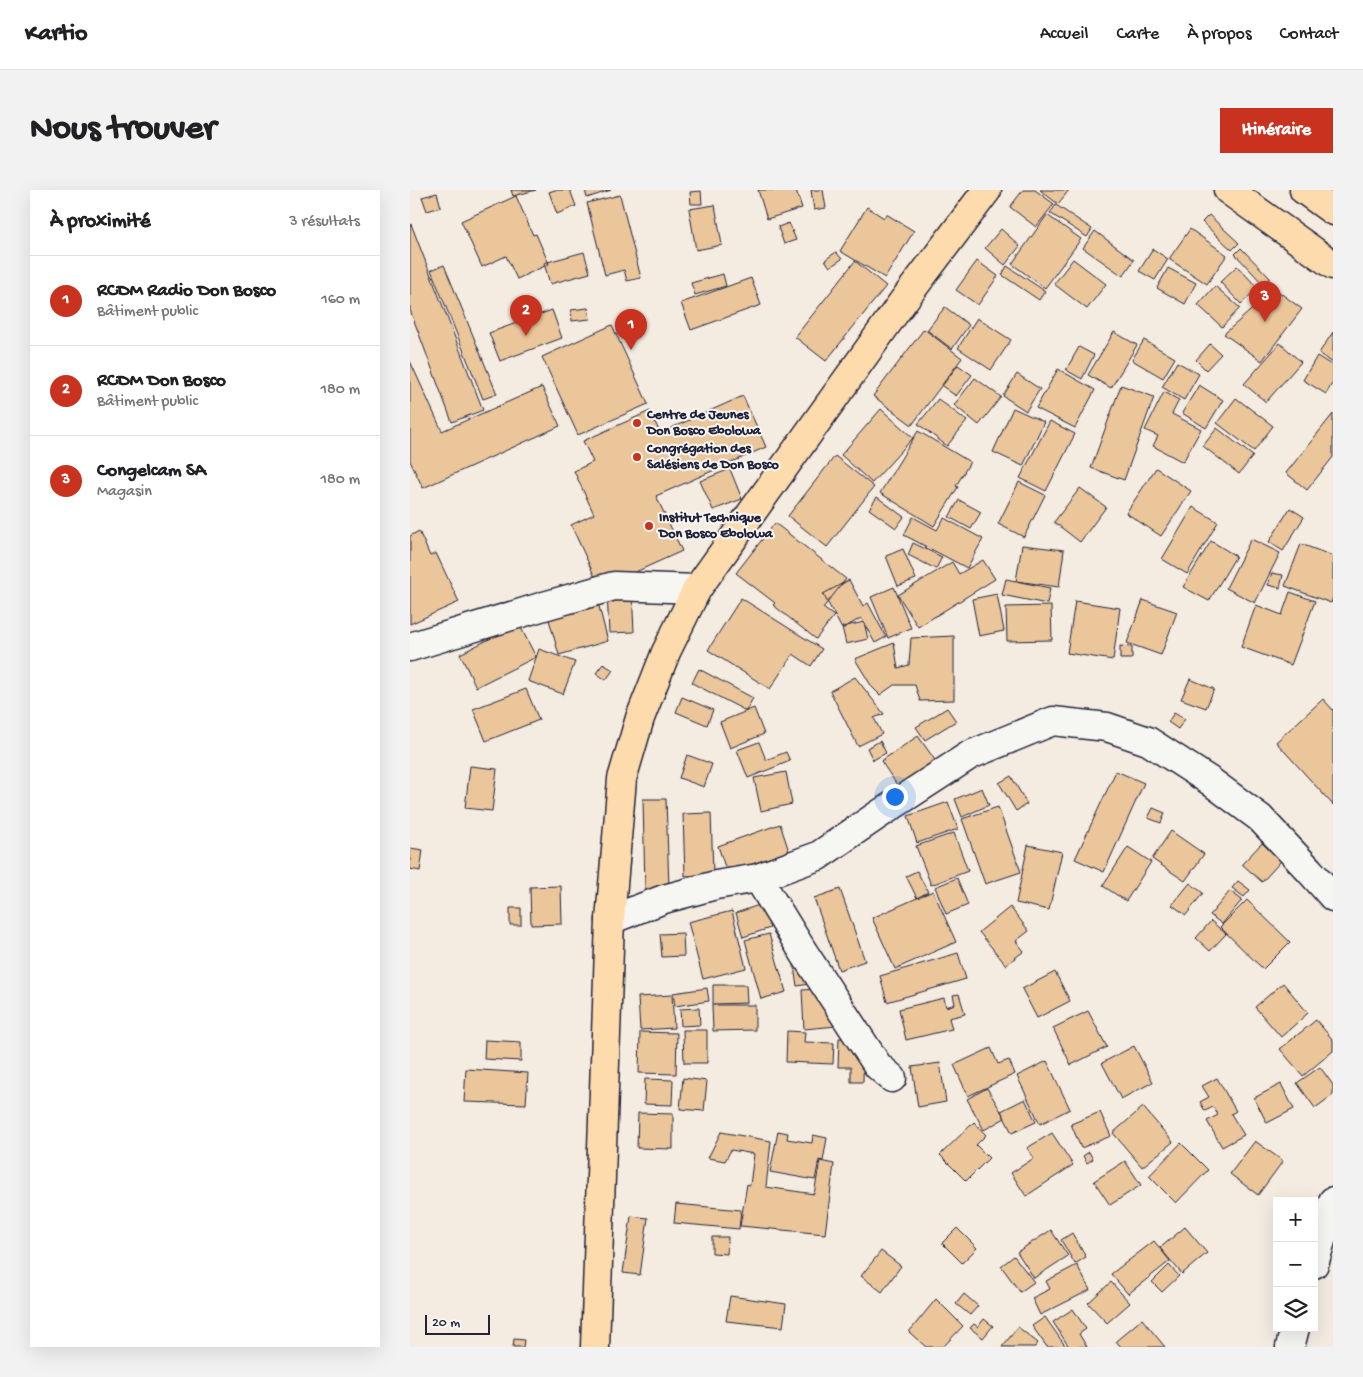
<!DOCTYPE html>
<html lang="fr">
<head>
<meta charset="utf-8">
<style>
	:root { --surface:#fff; --page:#f2f2f2; --text:#202124; --muted:#757577; --line:#e0e0e0; --accent:#c8321e }
	body { margin:0; font-family:"Gochi Hand",sans-serif; background:var(--page); color:var(--text) }
	.controls { position:absolute; right:15px; bottom:15px; display:grid; overflow:hidden; border-radius:0px; box-shadow:0 5px 20px #0002 }
	.controls button { width:45px; height:45px; display:grid; place-items:center; padding:0; border:0; border-bottom:1px solid var(--line); background:var(--surface); color:var(--text); font:25px sans-serif }
	.scale { position:absolute; left:15px; bottom:12px; width:65px; box-sizing:border-box; padding-left:5px; border:2px solid #22223b; border-top:0; font-size:14px; line-height:18px; white-space:nowrap; color:#22223b; -webkit-text-stroke:4px #f6f6f2; paint-order:stroke }
	.you { position:absolute; left:484px; top:606px; width:18px; height:18px; margin:-12px; border:4px solid #fff; border-radius:50%; background:#1a73e8; box-shadow:0 0 0 8px #1a73e833 }
	.badge { display:grid; place-items:center; width:32px; height:32px; border-radius:50%; background:var(--accent); color:#fff; font-size:16px; font-weight:700 }
	.pin { position:absolute; translate:-50% -41px; filter:drop-shadow(0 1px 2px #0008) }
	.pin::after { content:''; position:absolute; top:26px; width:18px; height:15px; background:inherit; clip-path:polygon(0 0,100% 0,50% 100%) }
	.list { margin:0; padding:0; list-style:none }
	h2 { display:flex; justify-content:space-between; align-items:center; height:65px; margin:0; padding:0 20px; font-size:21px }
	h2 small { font-size:16px; font-weight:400; color:var(--muted) }
	.list li { display:grid; grid-template-columns:32px 1fr auto; gap:15px; align-items:center; box-sizing:border-box; height:90px; padding:0 20px; border-top:1px solid var(--line) }
	.list b { display:block; font-size:19px; white-space:nowrap }
	.list p { margin:0; font-size:16px; white-space:nowrap; color:var(--muted) }
	.list em { font-size:16px; font-style:normal; color:var(--muted) }
	.icon { flex:none; width:28px; height:28px; fill:none; stroke:currentColor; stroke-width:2; stroke-linecap:round; stroke-linejoin:round }
	.map { position:relative; flex:none; width:923px; height:1157px; overflow:hidden; border-radius:0px }
	header { display:flex; align-items:center; gap:30px; box-sizing:border-box; height:70px; padding:0 25px; background:var(--surface); border-bottom:1px solid var(--line) }
	header strong { font-size:24px }
	nav { display:flex; gap:28px; margin-inline-start:auto; font-size:18px }
	.intro { display:flex; align-items:center; justify-content:space-between; box-sizing:border-box; height:120px; padding:0 30px }
	h1 { margin:0; font-size:35px }
	.button { padding:12px 22px; border-radius:0px; background:var(--accent); color:#fff; font-size:18px; font-weight:700 }
	main { display:flex; gap:30px; padding:0 30px }
	aside { flex:1; background:var(--surface); border-radius:0px; box-shadow:0 5px 20px #0002 }
	.map>svg:first-child { display:block }
	.building { fill:#ebc69b; stroke:#22223b }
	.lines { fill:none; stroke-linecap:round; stroke-linejoin:round }
	.minor-casing { stroke:#22223b; stroke-width:31 }
	.major-casing { stroke:#22223b; stroke-width:31 }
	.highway-casing { stroke:#22223b; stroke-width:31 }
	.minor { stroke:#f6f6f2; stroke-width:28 }
	.major { stroke:#fedbac; stroke-width:28 }
	.highway { stroke:#fedbac; stroke-width:28 }
	.poi-dot { fill:#c8321e; stroke:#f6f6f2; stroke-width:2 }
	.labels { text-anchor:middle; dominant-baseline:central; stroke-width:4; stroke-linejoin:round; paint-order:stroke }
	.poi-label { font-size:14px; font-weight:bold; fill:#22223b; stroke:#f6f6f2; text-anchor:start }
</style>
</head>
<body>
<header>
<strong>Kartio</strong>
<nav><a>Accueil</a><a>Carte</a><a>À propos</a><a>Contact</a></nav>
</header>
<div class="intro"><h1>Nous trouver</h1><a class="button">Itinéraire</a></div>
<main>
<aside>
<h2>À proximité<small>3 résultats</small></h2>
<ul class="list">
<li><span class="badge">1</span><div><b>RCDM Radio Don Bosco</b><p>Bâtiment public</p></div><em>160 m</em></li>
<li><span class="badge">2</span><div><b>RCDM Don Bosco</b><p>Bâtiment public</p></div><em>180 m</em></li>
<li><span class="badge">3</span><div><b>Congelcam SA</b><p>Magasin</p></div><em>180 m</em></li>
</ul>
</aside>
<div class="map">
<svg width="923" height="1157" viewBox="0 0 923 1157">
	<rect width="100%" height="100%" fill="#f4ece1"/>
	<filter id="ink" filterUnits="userSpaceOnUse"><feTurbulence type="fractalNoise" baseFrequency=".02" numOctaves="2"/><feDisplacementMap in="SourceGraphic" scale="10" xChannelSelector="R" yChannelSelector="G"/><feConvolveMatrix kernelMatrix="1 2 1 2 8 2 1 2 1" color-interpolation-filters="sRGB"/></filter>
	<g filter="url(#ink)">
		<path class="building" d="M101,0H126L103,6Z
			M145,0H160L166,16L147,24L139,2Z
			M175,0H201L177,8Z
			M348,0H386L392,18L357,29Z
			M401,0H413L416,18L404,20Z
			M613,0H625L644,14L626,37L600,17Z
			M630,0H659L648,14Z
			M291,1L292,14H281L280,2Z
			M27,3L31,17L17,21L12,7Z
			M210,5L231,88L217,91L214,80L195,85L177,13Z
			M106,6L123,45L126,44L139,74L107,89L96,66L72,77L51,31Z
			M305,15L312,55L286,60L279,19Z
			M646,15L682,39L677,47L640,23Z
			M457,17L474,28L476,24L504,41L475,88L430,61Z
			M637,25L671,49L635,98L602,74Z
			M799,25L829,53L822,60L792,32Z
			M379,33L386,50L374,54L368,37Z
			M0,34H1L73,220L42,232L0,120Z
			M591,39L610,56L595,75L575,58Z
			M780,39L817,65L797,94L759,69Z
			M685,41L724,70L713,86L673,58Z
			M831,58L860,88L853,94L825,64Z
			M743,59L758,69L745,90L729,81Z
			M174,62L180,83L140,94L134,73Z
			M426,62L432,69L420,77L415,70Z
			M663,69L696,94L677,119L644,94Z
			M445,71L476,96L416,171L385,147Z
			M567,71L588,86L568,115L546,100Z
			M34,75L87,204L73,209L21,80Z
			M597,76L635,101L629,110L592,85Z
			M827,76L848,98L831,114L810,92Z
			M758,78L786,93L775,114L747,98Z
			M313,84L316,96L285,105L281,93Z
			M341,88L351,115L281,140L271,113Z
			M805,96L830,118L812,137L788,115Z
			M865,99L892,119L852,171L814,144Z
			M535,117L559,135L542,159L517,140Z
			M178,118L180,129L162,131L161,120Z
			M142,120L152,148L90,171L79,143Z
			M567,128L601,150L581,180L548,158Z
			M202,135L238,214L168,245L132,167Z
			M514,139L552,168L502,235L463,206Z
			M704,142L727,155L701,198L678,185Z
			M923,142V173L909,163Z
			M734,150L765,168L753,188L722,170Z
			M870,153L891,172L856,212L834,194Z
			M800,154L811,164L796,180L786,170Z
			M669,157L684,165L672,189L656,180Z
			M907,166L923,176V192L916,204L893,190Z
			M0,171L32,241L132,197L150,236L13,298L0,271Z
			M767,172L789,184L774,210L752,197Z
			M548,175L562,185L546,206L532,196Z
			M648,179L685,200L665,238L626,218Z
			M607,184L630,199L616,221L593,206Z
			M565,188L591,207L569,235L544,215Z
			M711,195L744,207L714,290L681,278Z
			M789,195L813,210L796,238L772,223Z
			M754,202L769,210L762,224L791,239L773,272L743,256L748,246L735,240Z
			M333,206L356,257L246,306L272,361L190,398L161,335L184,324L164,281L183,272L173,251L240,221L250,243Z
			M826,208L863,236L844,261L807,233Z
			M528,209L557,231L537,256L508,234Z
			M603,218L634,232L613,276L583,262Z
			M471,219L503,248L462,293L431,265Z
			M923,224V267L897,300L876,283Z
			M640,231L665,244L636,301L610,288Z
			M807,238L843,266L829,284L793,256Z
			M508,241L560,272L546,296L548,297L524,336L470,303Z
			M425,266L464,297L417,357L378,326Z
			M746,278L781,301L751,346L716,323Z
			M320,279L332,309L303,320L290,291Z
			M609,292L635,305L614,347L588,334Z
			M670,298L696,317L670,352L644,332Z
			M467,307L494,327L486,338L459,319Z
			M549,310L571,322L561,339L539,327Z
			M783,317L808,332L777,384L752,369Z
			M880,318L894,327L873,361L859,352Z
			M503,327L527,340L534,328L573,349L557,378L494,345Z
			M365,333L436,389L413,418L424,426L406,449L363,415L365,413L326,383Z
			M9,341L20,366L26,363L49,412L0,434V346Z
			M841,349L870,363L845,413L816,398Z
			M801,351L826,366L799,411L773,397Z
			M503,353L532,367L526,379L498,365Z
			M891,354L923,366V407L921,413L875,396Z
			M612,355L654,360L649,397L606,391Z
			M493,359L506,389L488,396L476,366Z
			M573,370L585,389L508,437L488,405L542,372L549,384Z
			M862,383L873,385L870,398L858,395Z
			M596,389L640,398L637,414L592,405Z
			M439,390L453,416L458,413L476,447L465,453L451,428L432,439L413,404Z
			M484,397L501,438L478,448L461,407Z
			M222,400L224,442L199,443L197,402Z
			M880,402L905,411L881,475L831,457L846,415L872,425Z
			M587,404L594,441L569,446L562,409Z
			M186,405L198,451L149,465L136,419Z
			M331,408L412,459L401,476L383,464L360,499L298,460Z
			M733,410L767,422L751,465L717,453Z
			M665,411L710,418L703,470L657,463Z
			M641,416L642,450L597,451L596,417Z
			M454,432L458,449L436,454L432,437Z
			M109,434L126,467L66,497L50,464Z
			M544,446V510L510,511L505,495H484L470,505L462,497L445,469L484,453L488,478L499,475L501,448Z
			M710,456L722,457V469H710Z
			M129,459L165,472L153,504L118,491Z
			M193,474L203,480L196,490L186,483Z
			M289,479L343,508L336,521L282,493Z
			M445,487L474,524L464,528L472,544L448,556L420,501Z
			M780,489L804,499L796,518L771,509Z
			M116,499L129,530L76,551L63,519Z
			M272,507L303,520L297,535L266,522Z
			M913,509L923,520V615L866,552Z
			M344,518L354,544L320,558L310,532Z
			M537,518L546,531L515,550L506,537Z
			M764,523L775,529L768,539L758,532Z
			M508,546L527,573L489,598L471,571Z
			M470,551L476,563L463,570L457,558Z
			M349,552L356,570L376,562L380,571L338,588L327,560Z
			M277,565L302,574L294,597L269,588Z
			M60,576L87,579L82,621L55,618Z
			M706,581L734,593L694,682L665,669Z
			M376,582L382,614L351,621L344,588Z
			M601,586L617,614L606,621L589,593Z
			M572,598L579,615L552,627L545,609Z
			M233,609H256L259,698L235,699Z
			M538,612L548,639L507,653L498,626Z
			M588,617L611,682L575,694L552,629Z
			M743,618L755,623L751,633L738,628Z
			M301,623L303,684L275,686L273,624Z
			M370,634L379,661L317,683L308,656Z
			M761,641L794,664L775,691L742,669Z
			M544,643L558,681L521,695L506,656Z
			M852,653L871,671L852,692L832,674Z
			M618,655L652,662L639,720L606,713Z
			M718,657L741,672L716,711L693,696Z
			M0,658L13,660L10,681L0,679Z
			M507,681L518,702L507,708L496,686Z
			M547,688L558,715L536,724L525,697Z
			M828,691L840,700L834,707L822,698Z
			M780,693L793,703L776,725L762,715Z
			M151,696L152,734L121,735L120,697Z
			M430,699L455,771L429,780L404,708Z
			M523,701L546,752L485,779L462,728Z
			M820,701L832,710L812,734L800,725Z
			M837,710L880,752L853,779L810,737Z
			M352,714L360,738L333,747L326,723Z
			M600,717L619,741L606,751L614,761L596,775L569,742Z
			M100,718H111V735H100Z
			M322,721L336,778L293,789L278,732Z
			M801,731L816,744L800,761L786,748Z
			M273,743L274,766L252,767L250,744Z
			M359,744L376,802L351,809L335,750Z
			M548,763L556,789L477,812L470,786Z
			M414,766L418,791L387,796L383,771Z
			M645,782L660,811L627,828L612,799Z
			M873,793L898,823L871,847L845,817Z
			M303,795H336L337,813L303,814Z
			M297,798L299,811L265,816L263,803Z
			M425,798L427,836L394,839L392,800Z
			M549,804L555,824L539,828L542,839L496,850L489,819L534,808L536,817L545,814L543,805Z
			M262,805L264,838L230,840L228,807Z
			M302,815H345V840L303,841Z
			M289,818L290,835L271,836L270,819Z
			M678,821L697,857L661,875L643,838Z
			M906,830L923,850V861L893,886L870,859Z
			M273,840H297V873H274Z
			M377,841L395,842L394,852L424,853L423,874L376,872Z
			M230,842L267,843L266,884L229,883Z
			M429,848L454,849L453,892H441V877H428Z
			M75,850L111,852V871L74,869Z
			M724,856L743,892L711,909L692,873Z
			M581,858L588,874L599,870L605,884L558,906L544,875Z
			M637,871L660,919L630,934L607,886Z
			M530,873L536,912L508,917L502,877Z
			M910,877L923,895V905L905,918L887,893Z
			M56,879L118,883L116,914L54,912Z
			M273,888L297,891L294,921L270,919Z
			M807,888L826,921L821,924L834,945L812,957L797,931L808,925L803,917L795,921L790,912L799,907L792,896Z
			M235,889L263,890L262,915L234,914Z
			M871,894L884,919L857,933L844,908Z
			M577,898L595,928L574,940L557,909Z
			M615,909L626,932L602,943L591,921Z
			M733,917L763,952L732,977L703,943Z
			M690,922L701,946L671,958L661,934Z
			M228,923L263,924V959L227,958Z
			M564,932L576,945L566,955L579,968L556,991L530,965Z
			M368,941L378,943L377,949L402,953L403,945L417,948L413,971L409,970L405,990L360,982Z
			M311,942L361,951L356,997L404,1004L410,971L424,974L415,1044L330,1036L337,994L340,995L344,964L321,960L315,971L298,968Z
			M642,943L663,975L616,1006L601,983L624,968L617,958Z
			M845,951L873,971L848,1005L820,984Z
			M771,953L798,980L766,1013L739,986Z
			M679,962L683,969L677,973L673,966Z
			M715,971L731,995L700,1015L684,991Z
			M266,1014L331,1020L329,1039L264,1033Z
			M221,1026L238,1028L230,1085L213,1083Z
			M775,1037L797,1063L772,1084L750,1058Z
			M547,1038L567,1058L552,1073L532,1053Z
			M641,1040L658,1066L624,1088L607,1062Z
			M662,1043L676,1067L665,1074L651,1050Z
			M302,1047H318L317,1064L302,1063Z
			M744,1051L760,1071L718,1104L701,1084Z
			M471,1061L491,1076L472,1102L451,1086Z
			M604,1066L624,1092L610,1102L591,1076Z
			M667,1075L680,1100L630,1125L622,1108L640,1099L636,1091Z
			M759,1075L769,1086L752,1102L742,1092Z
			M701,1092L720,1113L697,1133L678,1113Z
			M554,1104L568,1116L560,1125L546,1114Z
			M320,1106L376,1114L373,1137L316,1131Z
			M526,1109L553,1136L533,1157H516L499,1142Z
			M663,1119L676,1139L669,1144L677,1157H659L643,1132Z
			M635,1127L656,1157H637L622,1136Z
			M574,1129L583,1136L573,1148L560,1138L564,1134L568,1137Z
			M732,1129L755,1157H711L706,1151Z
			M608,1137L628,1153L625,1157H592Z
			M104,1149L114,1150L113,1157H103Z"/>
		<g class="lines">
			<g class="minor-casing">
				<path id="minor" d="M0,457L134,416L204,396L287,399
					M348,688L394,763L468,876L482,888
					M200,730L254,709L306,695L348,688L408,666L468,625L560,565L643,531L697,537L738,551L800,591L850,628L899,680L923,707
					M904,1074L923,1011
					M880,1157L885,1138"/>
			</g>
			<g class="major-casing">
				<path id="major" d="M185,1157L200,730L212,589L230,528L256,462L287,399L494,110L577,0"/>
			</g>
			<g class="highway-casing">
				<path id="highway" d="M818,0L923,75
					M894,0L923,21"/>
			</g>
			<use href="#minor" class="minor"/>
			<use href="#major" class="major"/>
			<use href="#highway" class="highway"/>
		</g>
	</g>
	<g class="poi-dot">
		<circle cx="227" cy="233" r="5"/>
		<circle cx="227" cy="267" r="5"/>
		<circle cx="239" cy="336" r="5"/>
	</g>
	<g class="labels">
		<g class="poi-label">
			<text x="237" y="225">Centre de Jeunes<tspan x="237" dy="16">Don Bosco Ebolowa</tspan></text>
			<text x="237" y="259">Congrégation des<tspan x="237" dy="16">Salésiens de Don Bosco</tspan></text>
			<text x="249" y="328">Institut Technique<tspan x="249" dy="16">Don Bosco Ebolowa</tspan></text>
		</g>
	</g>
</svg>
<div class="controls">
<button>+</button>
<button>−</button>
<button><svg class="icon" aria-label="layers" viewBox="0 0 24 24"><path d="M12 4l9 5-9 5-9-5zM3 14l9 5 9-5"/></svg></button>
</div>
<div class="scale">20 m</div>
<div class="you"></div>
<div class="pin badge" style="left:221px;top:160px">1</div>
<div class="pin badge" style="left:116px;top:146px">2</div>
<div class="pin badge" style="left:855px;top:132px">3</div>
</div>
</main>
</body>
</html>
